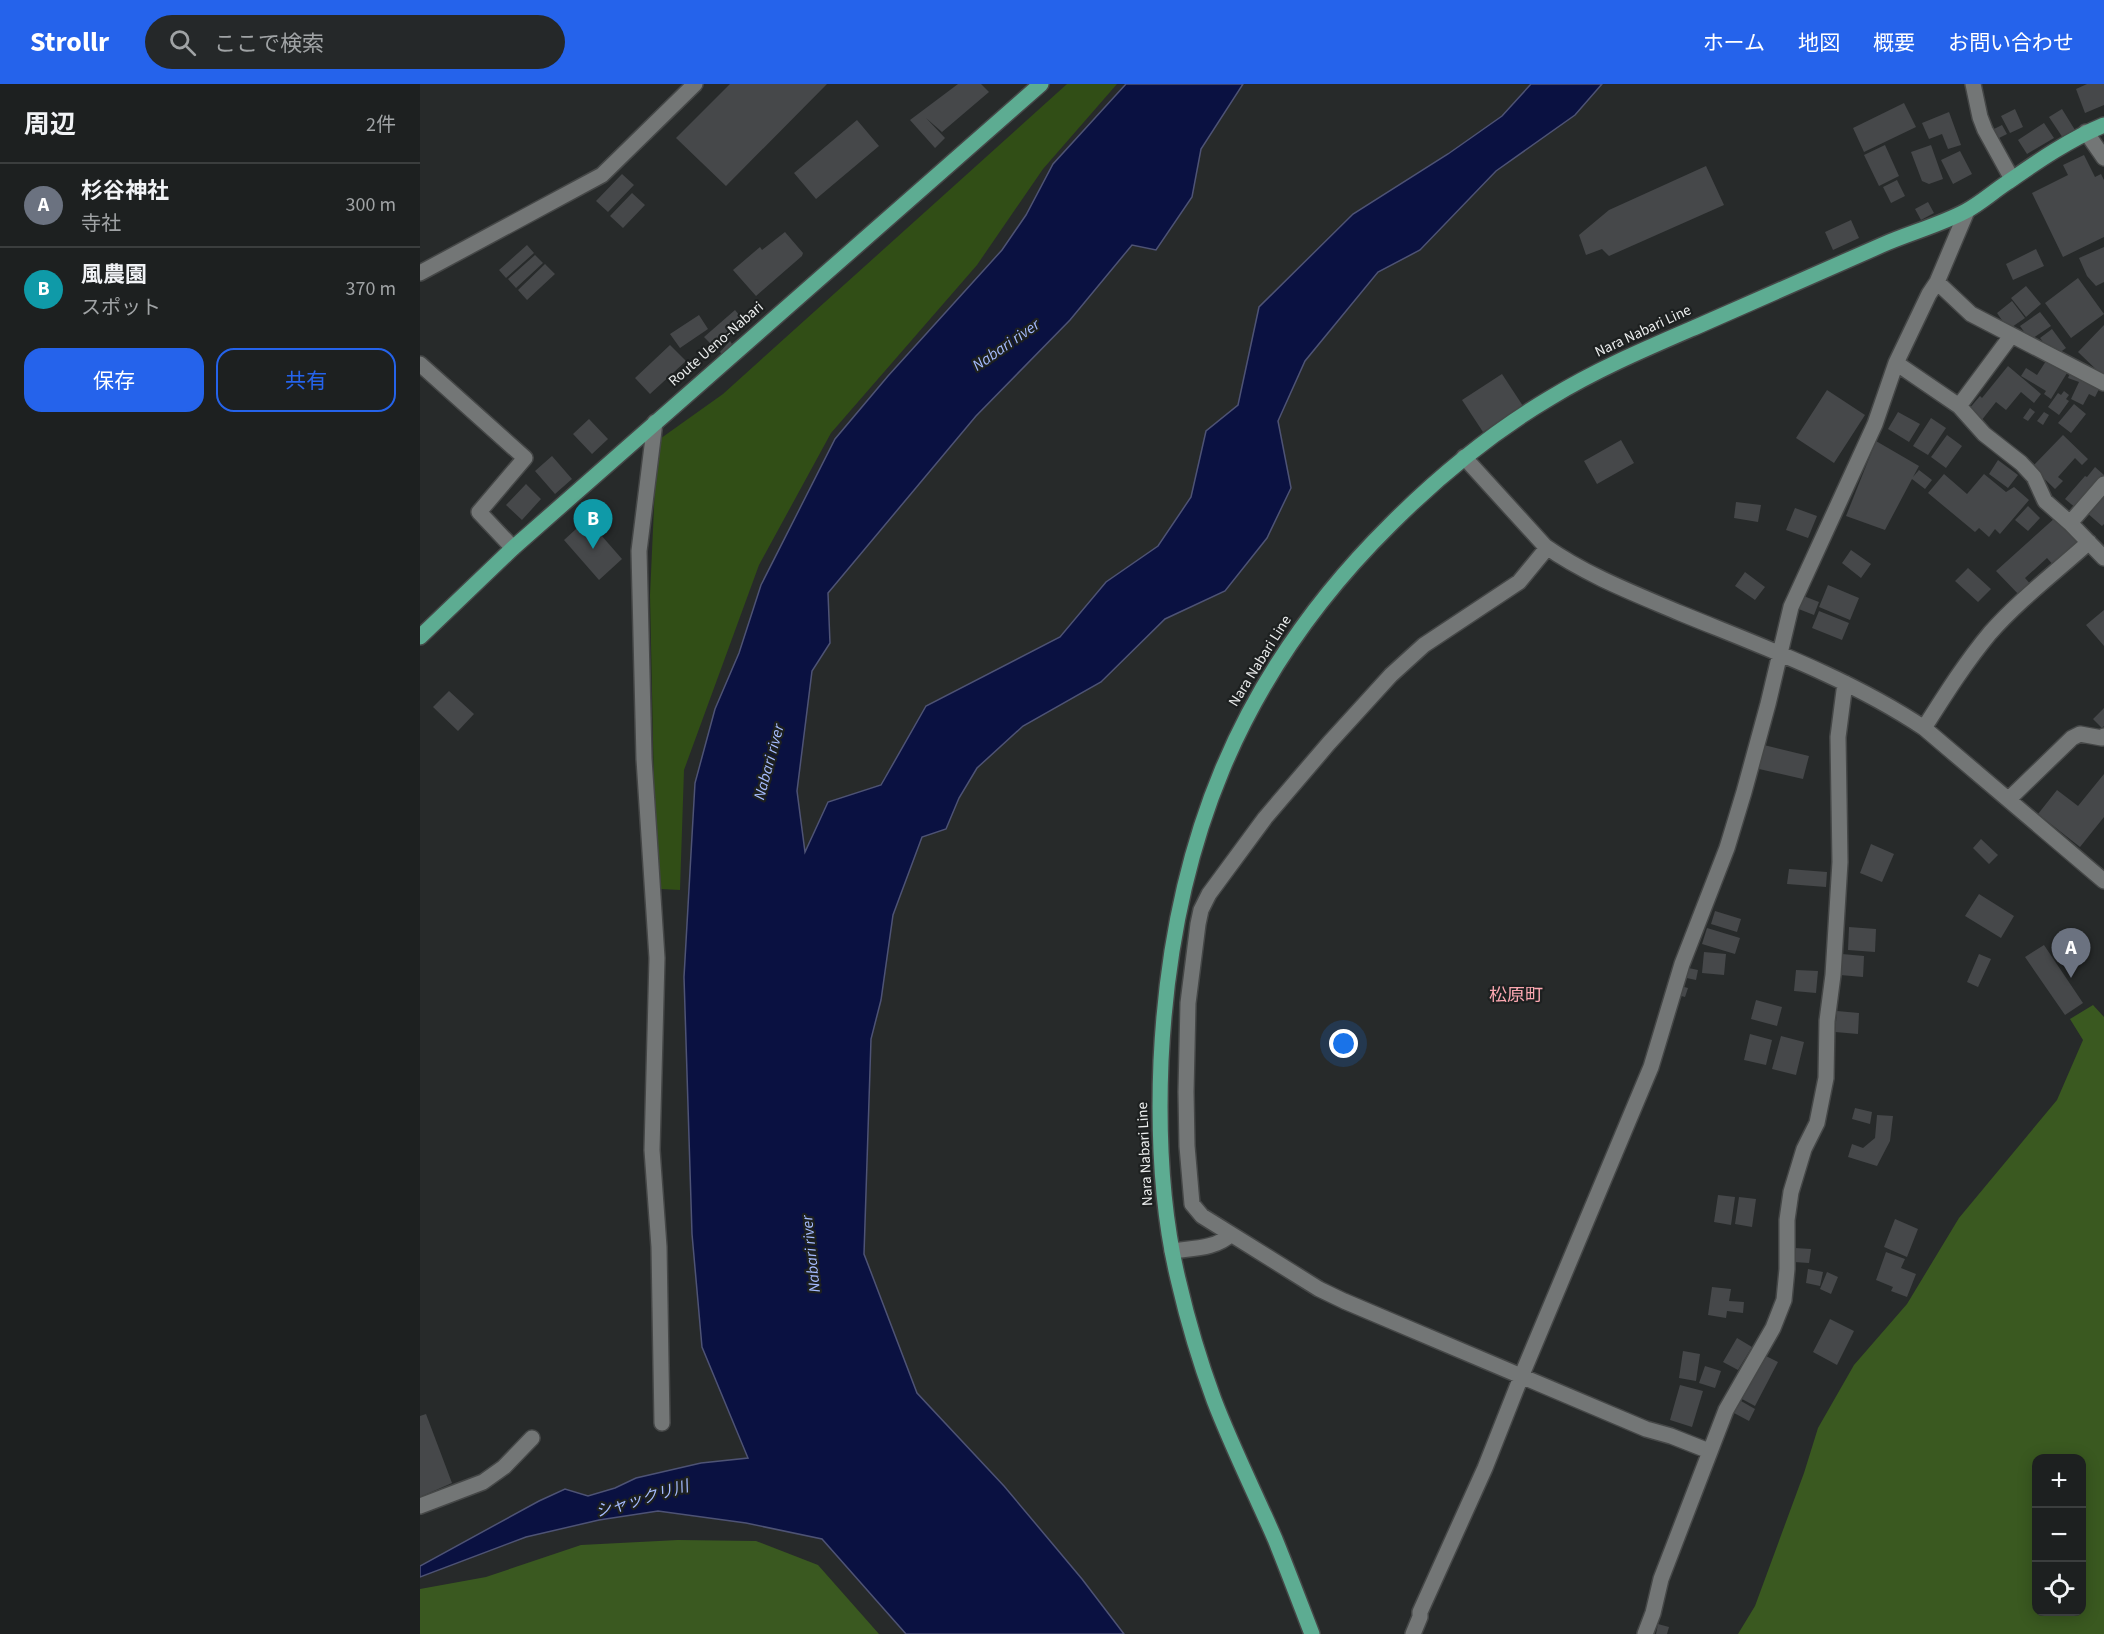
<!DOCTYPE html>
<html lang="ja">
<head>
<meta charset="utf-8">
<style>
	:root { --surface:#1d2020; --page:#252829; --text:#f1f3f6; --muted:#a0a3a5; --line:#3b3e3e; --accent:#2563eb }
	body { margin:0; font-family:"Source Sans 3","Noto Sans JP",sans-serif; background:var(--page); color:var(--text) }
	.controls { position:absolute; right:18px; bottom:18px; display:grid; overflow:hidden; border-radius:12px; box-shadow:0 3px 15px #0003 }
	.controls button { width:54px; height:54px; display:grid; place-items:center; padding:0; border:0; border-bottom:2px solid var(--line); background:var(--surface); color:var(--text); font:30px sans-serif }
	.you { position:absolute; left:924px; top:960px; width:21px; height:21px; margin:-15px; border:4px solid #fff; border-radius:50%; background:#1a73e8; box-shadow:0 0 0 9px #1a73e833 }
	.badge { display:grid; place-items:center; width:39px; height:39px; border-radius:50%; background:var(--accent); color:#fff; font-size:20px; font-weight:700 }
	.pin { position:absolute; translate:-50% -50px; filter:drop-shadow(0 2px 3px #0008) }
	.pin::after { content:''; position:absolute; top:32px; width:21px; height:18px; background:inherit; clip-path:polygon(0 0,100% 0,50% 100%) }
	.list { margin:0; padding:0; list-style:none }
	h2 { display:flex; justify-content:space-between; align-items:center; height:78px; margin:0; padding:0 24px; font-size:26px }
	h2 small { font-size:20px; font-weight:400; color:var(--muted) }
	.list li { display:grid; grid-template-columns:39px 1fr auto; gap:18px; align-items:center; box-sizing:border-box; height:84px; padding:0 24px; border-top:2px solid var(--line) }
	.list b { display:block; font-size:22px; white-space:nowrap }
	.list p { margin:0; font-size:20px; white-space:nowrap; color:var(--muted) }
	.list em { font-size:20px; font-style:normal; color:var(--muted) }
	.actions { display:flex; gap:12px; padding:18px 24px }
	.actions a { flex:1; padding:14px 0; border:2px solid var(--accent); border-radius:18px; text-align:center; font-size:21px; color:var(--accent) }
	.actions .main { background:var(--accent); color:#fff }
	.icon { flex:none; width:33px; height:33px; fill:none; stroke:currentColor; stroke-width:2; stroke-linecap:round; stroke-linejoin:round }
	.map { position:relative; flex:none; width:1684px; height:1550px; overflow:hidden }
	header { display:flex; align-items:center; gap:36px; box-sizing:border-box; height:84px; padding:0 30px; background:var(--accent); color:#fff }
	header strong { font-size:28px }
	nav { display:flex; gap:33px; margin-inline-start:auto; font-size:21px }
	.search { width:420px; height:54px; background:var(--page); display:flex; align-items:center; gap:15px; box-sizing:border-box; padding:0 21px; border-radius:33px; color:var(--muted); font-size:22px }
	main { display:flex }
	aside { flex:1; background:var(--surface) }
	.map>svg:first-child { display:block }
	.green { fill:#314e16 }
	.forest { fill:#3a5920; fill-rule:evenodd }
	.water { fill:#0a1141; stroke:#4e5375; stroke-width:1.5 }
	.building { fill:#46484a }
	.lines { fill:none; stroke-linecap:round; stroke-linejoin:round }
	.minor-casing { stroke:#454747; stroke-width:18 }
	.major-casing { stroke:#454747; stroke-width:18 }
	.minor { stroke:#737676; stroke-width:15 }
	.major { stroke:#5dac92; stroke-width:15 }
	.labels { text-anchor:middle; dominant-baseline:central; stroke-width:4.5; stroke-linejoin:round; paint-order:stroke }
	.street-label { font-size:15px; fill:#ebeded; stroke:#1d2020 }
	.water-label { font-size:16px; font-style:italic; fill:#a6bcfe; stroke:#1d2020 }
	.quarter-label { font-size:18px; fill:#fca8b1; stroke:#1d2020 }
</style>
</head>
<body>
<header>
<strong>Strollr</strong>
<div class="search"><svg class="icon" aria-label="search" viewBox="0 0 24 24"><circle cx="10" cy="10" r="6"/><path d="M15 15l6 6"/></svg>ここで検索</div>
<nav><a>ホーム</a><a>地図</a><a>概要</a><a>お問い合わせ</a></nav>
</header>
<main>
<aside>
<h2>周辺<small>2件</small></h2>
<ul class="list">
<li><span class="badge" style="background:#6b7280">A</span><div><b>杉谷神社</b><p>寺社</p></div><em>300 m</em></li>
<li><span class="badge" style="background:#0f9aa8">B</span><div><b>風農園</b><p>スポット</p></div><em>370 m</em></li>
</ul>
<div class="actions"><a class="main">保存</a><a>共有</a></div>
</aside>
<div class="map">
<svg width="1684" height="1550" viewBox="0 0 1684 1550">
	<rect width="100%" height="100%" fill="#272a2a"/>
	<path class="green" d="M647,0H697L623,85L557,181L411,349L339,481L264,686L260,806L241,805L234,705L230,511L237,357L303,310Z"/>
	<path class="forest" d="M1673,921L1684,933V1550H1318L1335,1522L1384,1389L1398,1344L1434,1281L1487,1220L1539,1134L1637,1016L1663,956L1650,935ZM1662,1374V1528H1616V1374Z
		M258,1456L336,1457L398,1481L459,1550H0V1505L66,1493L161,1461Z"/>
	<path class="water" d="M706,0H823L781,65L772,113L736,166L712,161L650,236L556,332L408,509L410,559L392,587L377,707L385,768L408,718L461,701L506,622L640,553L686,498L738,462L771,413L786,347L818,321L839,223L933,130L1028,70L1082,32L1111,0H1182L1155,31L1076,87L1000,166L958,188L885,277L858,337L871,404L847,454L805,507L745,535L681,598L603,642L557,684L539,714L526,745L502,753L473,831L461,916L451,955L444,1170L497,1309L584,1402L662,1495L704,1550H486L402,1455L326,1439L238,1427L179,1436L106,1453L0,1493V1482L119,1417L145,1405L168,1412L195,1404L216,1394L281,1379L328,1374L282,1263L272,1150L264,893L275,699L295,625L319,569L341,501L415,355L468,292L582,166L606,131L633,80Z"/>
	<path class="building" d="M310,0H407L306,102L256,54Z
		M538,0H561L569,8L522,48L506,34L525,54L515,64L490,36Z
		M1667,0H1684V21L1665,29L1656,5Z
		M1484,19L1496,43L1444,68L1433,44Z
		M1595,25L1603,43L1590,49L1581,32Z
		M1642,25L1655,46L1643,54L1629,33Z
		M1529,28L1541,61L1528,65L1522,50L1509,55L1502,39Z
		M437,36L459,62L396,115L374,89Z
		M1624,39L1634,54L1607,70L1598,56Z
		M1582,41L1587,50L1577,55L1572,46Z
		M1465,61L1479,92L1459,102L1444,71Z
		M1511,61L1523,95L1509,100L1502,97L1491,68Z
		M1540,67L1552,90L1533,100L1521,76Z
		M1664,71L1675,93L1681,90L1684,96V153L1643,173L1612,109L1648,91L1643,81Z
		M1286,82L1304,121L1189,172L1182,165L1166,171L1159,151L1189,126Z
		M202,90L214,101L188,128L176,117Z
		M1477,96L1485,112L1471,119L1463,103Z
		M212,109L225,121L203,144L190,132Z
		M1508,118L1514,129L1501,136L1495,125Z
		M1431,136L1439,154L1413,166L1405,148Z
		M365,148L383,169L382,172L336,212L313,186L340,163L342,166Z
		M107,161L114,169L86,194L79,186Z
		M1684,163V198L1676,202L1667,192L1659,174Z
		M1616,165L1624,182L1593,196L1586,180Z
		M115,171L123,179L96,204L88,195Z
		M125,180L135,190L107,216L98,206Z
		M1658,194L1684,230L1651,254L1625,219Z
		M1606,202L1621,220L1606,233L1591,214Z
		M1592,217L1605,234L1592,243L1584,239L1577,229Z
		M315,226L324,237L294,263L284,253Z
		M1620,228L1631,242L1610,256L1600,242Z
		M279,231L288,245L260,264L250,250Z
		M1684,241V293L1658,268Z
		M1632,245L1646,264L1635,272L1620,254Z
		M310,257L312,260L302,270L300,268Z
		M250,261L266,277L230,310L215,294Z
		M1626,277L1647,289L1631,315L1624,310L1626,307L1601,292L1606,284L1617,291Z
		M1588,282L1621,310L1614,319L1601,308L1586,326L1576,318L1561,337L1548,326L1560,312L1562,314Z
		M1650,289L1680,303L1675,313L1669,310L1663,321L1651,315L1659,298L1648,294Z
		M1082,290L1103,322L1063,348L1042,316Z
		M1407,306L1445,331L1414,379L1376,354Z
		M1644,307L1649,311L1646,315L1649,317L1639,331L1628,323L1638,309L1641,311Z
		M1654,320L1666,330L1651,349L1638,339Z
		M1610,324L1615,328L1608,337L1603,334Z
		M1478,328L1500,340L1489,358L1468,345Z
		M1624,328L1629,331L1623,341L1617,337Z
		M1511,334L1526,344L1508,371L1493,362Z
		M169,335L188,355L172,370L153,350Z
		M1527,351L1542,362L1526,384L1511,373Z
		M1643,351L1668,375L1662,381L1655,374L1638,393L1643,397L1635,405L1612,383Z
		M1201,356L1214,379L1177,400L1164,377Z
		M1456,357L1499,382L1493,393L1499,386L1512,396L1505,405L1492,395L1465,446L1426,432Z
		M132,372L152,395L135,410L115,387Z
		M1578,376L1598,391L1588,404L1569,390Z
		M1675,383L1684,391V394L1657,425L1645,415L1665,392L1667,393Z
		M1524,390L1547,410L1564,390L1586,408L1594,403L1609,416L1580,450L1575,445L1569,453L1559,444L1555,448L1508,409Z
		M106,400L121,415L102,436L86,421Z
		M1684,409V440L1682,442L1666,428Z
		M1316,418L1341,421L1338,438L1314,434Z
		M1608,422L1620,434L1608,447L1595,436Z
		M1375,424L1397,432L1388,454L1366,446Z
		M1636,433L1661,460L1635,483L1627,474L1605,494L1613,503L1601,513L1576,487Z
		M167,435L202,475L179,496L144,456Z
		M1431,466L1451,480L1441,494L1422,479Z
		M1548,484L1571,505L1558,518L1535,497Z
		M1325,488L1345,503L1335,516L1315,502Z
		M1408,501L1439,514L1430,536L1399,523Z
		M1381,511L1399,518L1394,531L1376,524Z
		M1684,526V562L1666,541Z
		M1399,527L1429,539L1422,556L1392,544Z
		M29,607L54,630L38,647L13,623Z
		M1684,624V642L1682,644L1673,635Z
		M1344,661L1389,672L1383,695L1339,685Z
		M1684,690V733L1660,763L1618,730L1637,706L1658,722Z
		M1561,755L1578,771L1569,780L1553,764Z
		M1451,760L1474,770L1462,798L1440,789Z
		M1369,785L1407,788L1406,803L1367,800Z
		M1559,810L1594,832L1581,854L1545,832Z
		M1295,827L1321,835L1317,848L1291,840Z
		M1429,843L1456,845L1455,868L1428,866Z
		M1287,844L1320,854L1315,870L1282,860Z
		M1624,861L1663,919L1645,931L1605,873Z
		M1284,868L1306,870L1304,891L1282,889Z
		M1422,870L1444,872L1443,893L1420,891Z
		M1559,870L1571,875L1558,903L1547,898Z
		M1264,883L1278,886L1276,896L1262,893Z
		M1376,886L1398,887L1396,909L1374,907Z
		M1257,901L1268,904L1265,913L1254,910Z
		M1336,916L1362,923L1357,942L1331,935Z
		M1417,927L1439,929L1438,950L1415,948Z
		M1330,950L1352,956L1346,981L1324,976Z
		M1361,952L1384,958L1376,991L1352,985Z
		M1435,1024L1452,1028L1450,1040L1432,1035Z
		M1457,1031L1473,1032L1470,1057L1457,1082L1428,1073L1432,1060L1443,1064L1455,1054Z
		M1298,1111L1315,1113L1311,1141L1294,1138Z
		M1319,1113L1336,1115L1332,1143L1315,1140Z
		M1475,1135L1498,1145L1487,1173L1464,1163Z
		M1375,1164L1391,1165L1389,1179L1374,1178Z
		M1466,1168L1485,1175L1481,1184L1496,1190L1487,1213L1471,1207L1473,1203L1456,1196Z
		M1388,1185L1403,1188L1400,1202L1386,1199Z
		M1407,1188L1418,1193L1411,1210L1400,1205Z
		M1292,1203L1311,1205L1309,1217L1324,1218L1323,1229L1307,1227L1306,1234L1288,1231Z
		M1410,1235L1434,1247L1417,1281L1393,1268Z
		M1317,1254L1332,1263L1318,1286L1303,1278Z
		M1263,1267L1280,1270L1276,1297L1259,1294Z
		M1346,1272L1358,1278L1335,1322L1322,1315Z
		M1285,1282L1301,1287L1295,1304L1279,1299Z
		M1260,1301L1283,1307L1272,1343L1250,1336Z
		M1321,1317L1335,1325L1329,1337L1314,1329Z
		M6,1330L32,1399L0,1413V1332Z
		M1238,1540L1249,1543L1247,1550H1236Z"/>
	<g class="lines">
		<g class="minor-casing">
			<path id="minor" d="M1553,0L1560,33L1565,46L1592,95
				M1666,48L1684,74
				M0,189L182,91L275,0
				M1517,198L1551,230L1684,299
				M1476,279L1539,322L1564,350L1601,379L1614,393L1625,417L1650,439L1684,474
				M0,280L105,374L59,428L93,464
				M1539,322L1591,252
				M235,338L219,467L224,675L237,874L232,1066L239,1163L242,1339
				M1044,373L1125,462C1166,491 1213,509 1260,529C1343,563 1429,594 1504,644L1684,797
				M1650,439L1684,400
				M1127,464L1099,498L1004,561L971,591L909,659L845,734L789,810L781,826L778,840L768,919L766,1008L767,1062L772,1120L782,1132L899,1205L924,1217L1226,1345L1251,1352L1289,1367
				M1504,644C1525,611 1545,579 1570,549C1599,516 1636,488 1669,458
				M1589,715L1652,654L1660,650L1682,654L1684,652
				M752,1167C773,1164 796,1165 811,1150
				M0,1422L63,1398L84,1383L112,1354
				M993,1550L1000,1533V1528L1065,1384L1101,1293L1231,983L1262,880L1307,764L1324,708L1348,620L1371,523L1455,340L1476,279L1509,210L1517,198L1547,127
				M1225,1550L1233,1529L1241,1495L1306,1326L1353,1244L1364,1216L1367,1185V1136L1371,1108L1384,1065L1397,1039L1406,994L1407,937L1413,891L1420,778L1418,653L1425,599"/>
		</g>
		<g class="major-casing">
			<path id="major" d="M0,553L93,464L621,0
				M892,1550C880,1519 868,1487 855,1455C835,1409 812,1363 794,1316C780,1278 768,1238 759,1199C741,1127 738,1051 741,977C751,764 818,591 971,440C1019,392 1071,349 1130,314C1179,284 1232,262 1285,239C1344,213 1403,187 1462,161C1489,149 1520,141 1546,127C1561,119 1574,107 1588,98C1618,77 1650,55 1684,41"/>
		</g>
		<use href="#minor" class="minor"/>
		<use href="#major" class="major"/>
	</g>
	<g class="labels">
		<g class="street-label">
			<text transform="translate(1223 247) rotate(-25)">Nara Nabari Line</text>
			<text transform="translate(296 260) rotate(-41)">Route Ueno-Nabari</text>
			<text transform="translate(840 577) rotate(-58)">Nara Nabari Line</text>
			<text transform="translate(725 1070) rotate(-93)">Nara Nabari Line</text>
		</g>
		<g class="water-label">
			<text transform="translate(586 261) rotate(-35)">Nabari river</text>
			<text transform="translate(349 678) rotate(-75)">Nabari river</text>
			<text transform="translate(391 1170) rotate(-96)">Nabari river</text>
			<text transform="translate(222 1415) rotate(-16)">シャックリ川</text>
		</g>
		<g class="quarter-label">
			<text x="1096" y="911">松原町</text>
		</g>
	</g>
</svg>
<div class="controls">
<button>+</button>
<button>−</button>
<button><svg class="icon" aria-label="locate" viewBox="0 0 24 24"><circle cx="12" cy="12" r="6"/><path d="M12 2v4M12 18v4M2 12h4M18 12h4"/></svg></button>
</div>
<div class="you"></div>
<div class="pin badge" style="left:1651px;top:894px;background:#6b7280">A</div>
<div class="pin badge" style="left:173px;top:465px;background:#0f9aa8">B</div>
</div>
</main>
</body>
</html>
